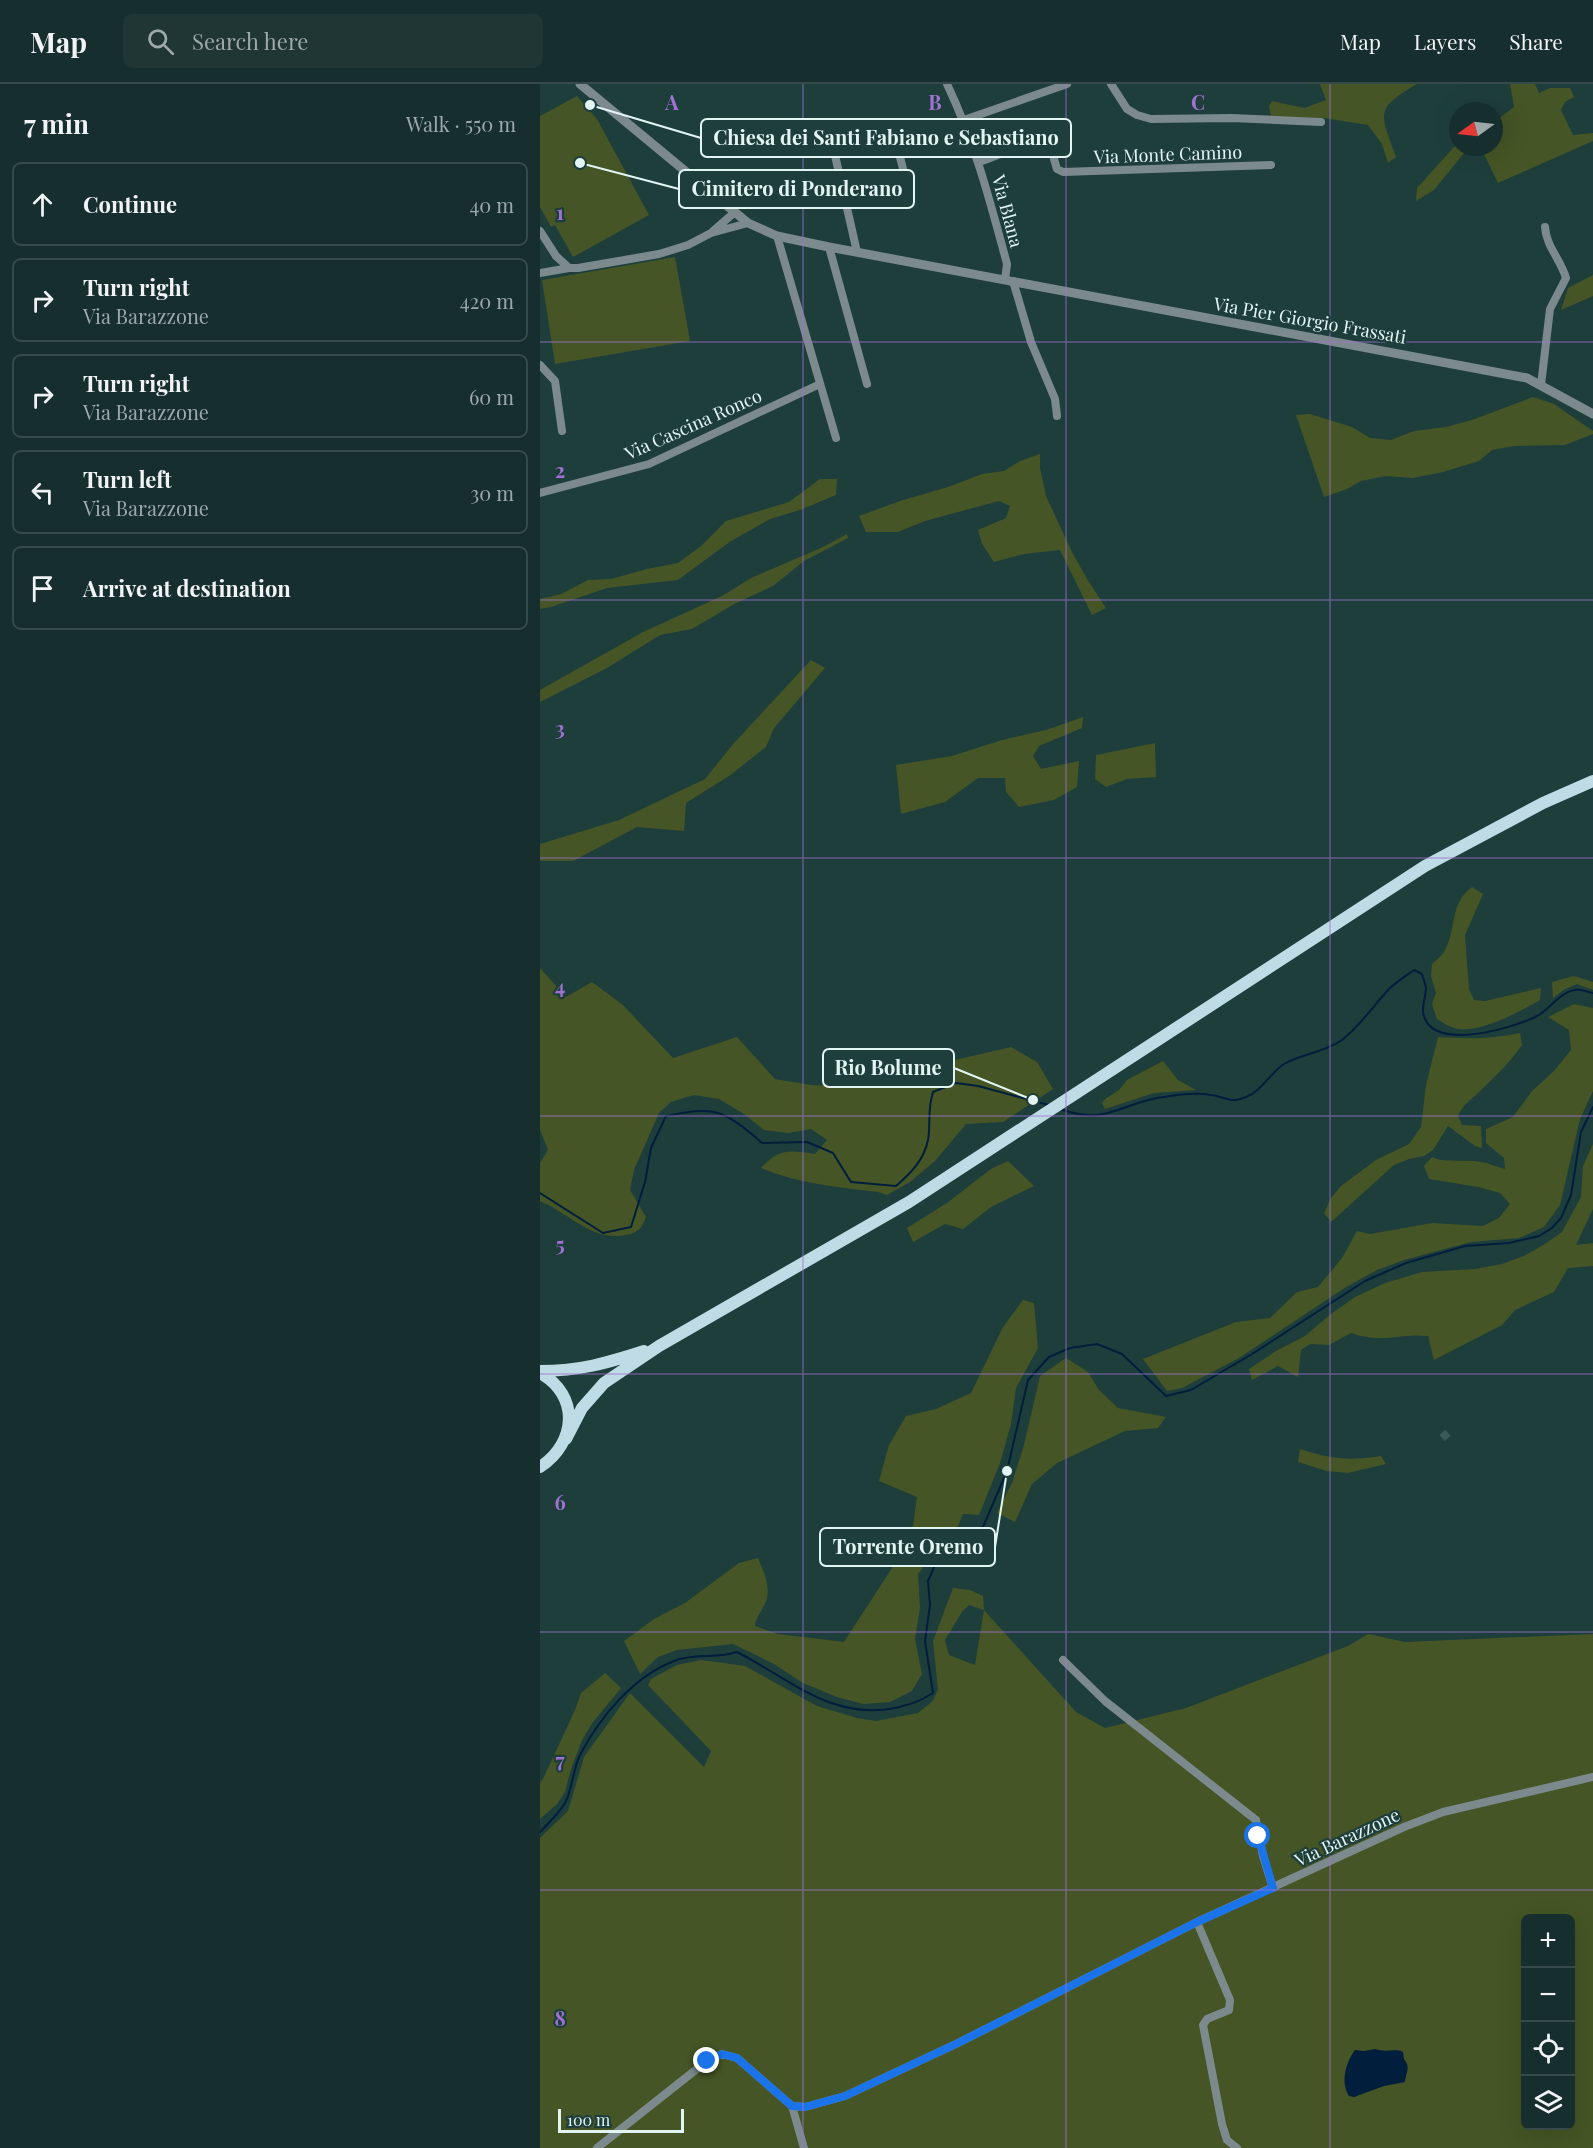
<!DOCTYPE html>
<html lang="en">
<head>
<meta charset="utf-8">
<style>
	:root { --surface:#162e2d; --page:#1f3635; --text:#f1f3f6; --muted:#9ea8aa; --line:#354a49 }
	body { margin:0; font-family:"Playfair Display",serif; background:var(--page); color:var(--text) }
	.controls { position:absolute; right:18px; bottom:18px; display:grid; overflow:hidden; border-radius:9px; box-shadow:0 6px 24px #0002 }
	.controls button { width:54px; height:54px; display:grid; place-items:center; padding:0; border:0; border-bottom:2px solid var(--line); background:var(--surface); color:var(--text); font:30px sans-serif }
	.compass { position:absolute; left:909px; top:18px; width:54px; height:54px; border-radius:50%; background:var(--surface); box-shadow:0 6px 24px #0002; rotate:255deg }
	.scale { position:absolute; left:18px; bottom:15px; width:126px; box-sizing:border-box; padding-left:6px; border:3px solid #e3f5f3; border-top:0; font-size:16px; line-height:21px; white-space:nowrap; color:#e3f5f3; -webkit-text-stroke:4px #1e3e3c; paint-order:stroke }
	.stop { position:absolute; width:18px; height:18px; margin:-14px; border:4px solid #1a73e8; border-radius:50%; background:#fff }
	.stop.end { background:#1a73e8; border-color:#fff; box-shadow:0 2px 6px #0008 }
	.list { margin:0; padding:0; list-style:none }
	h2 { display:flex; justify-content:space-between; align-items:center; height:78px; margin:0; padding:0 24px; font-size:26px }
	h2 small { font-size:20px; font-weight:400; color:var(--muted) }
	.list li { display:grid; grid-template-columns:39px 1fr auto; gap:18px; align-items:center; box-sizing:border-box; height:84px; margin:0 12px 12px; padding:0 12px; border:2px solid var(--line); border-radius:9px }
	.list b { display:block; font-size:22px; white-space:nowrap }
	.list p { margin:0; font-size:20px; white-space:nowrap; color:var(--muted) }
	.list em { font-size:20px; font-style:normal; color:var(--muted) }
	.icon { flex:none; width:33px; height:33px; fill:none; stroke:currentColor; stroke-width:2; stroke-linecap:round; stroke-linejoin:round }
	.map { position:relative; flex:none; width:1053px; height:2064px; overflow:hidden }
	header { display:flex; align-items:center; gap:36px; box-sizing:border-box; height:84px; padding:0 30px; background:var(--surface); border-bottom:2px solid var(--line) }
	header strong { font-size:28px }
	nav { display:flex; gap:33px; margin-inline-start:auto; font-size:21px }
	.search { width:420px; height:54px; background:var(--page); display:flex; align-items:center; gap:15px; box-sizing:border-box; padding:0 21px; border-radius:9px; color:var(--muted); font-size:22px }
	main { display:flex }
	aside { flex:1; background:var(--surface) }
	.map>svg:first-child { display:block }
	.green { fill:#455525; fill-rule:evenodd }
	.water { fill:#011e3c }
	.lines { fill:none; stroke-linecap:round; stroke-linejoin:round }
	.stream { stroke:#011e3c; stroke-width:2 }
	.minor-tunnel { stroke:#3c5957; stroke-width:8; stroke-dasharray:8 4; stroke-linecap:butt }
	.minor { stroke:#7c8a8e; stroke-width:8 }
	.tertiary { stroke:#7c8a8e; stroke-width:9 }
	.primary { stroke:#bfdbe5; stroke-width:12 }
	.route { stroke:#1a73e8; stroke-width:8 }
	.grid { fill:none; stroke:#9f72d1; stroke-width:1.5; stroke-opacity:0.55 }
	.labels { text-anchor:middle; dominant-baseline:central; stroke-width:4.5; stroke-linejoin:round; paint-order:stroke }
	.street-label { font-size:18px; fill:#e3f5f3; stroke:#1e3e3c }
	.grid-label { font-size:20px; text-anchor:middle; font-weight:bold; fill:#9f72d1; stroke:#1e3e3c; stroke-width:4.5; stroke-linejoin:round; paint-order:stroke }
	.leader { fill:none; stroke:#e3f5f3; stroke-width:2 }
	.callout-dot { fill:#e3f5f3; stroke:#1e3e3c; stroke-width:2 }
	.callout { fill:#1e3e3c; stroke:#e3f5f3; stroke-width:2 }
	.callout-label { font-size:20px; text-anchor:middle; font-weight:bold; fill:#e3f5f3 }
</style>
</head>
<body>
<header>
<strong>Map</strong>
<div class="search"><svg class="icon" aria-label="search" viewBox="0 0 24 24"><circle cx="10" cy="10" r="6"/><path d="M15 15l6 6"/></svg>Search here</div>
<nav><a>Map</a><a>Layers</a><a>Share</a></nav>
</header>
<main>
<aside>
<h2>7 min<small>Walk · 550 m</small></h2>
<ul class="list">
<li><svg class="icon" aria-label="ahead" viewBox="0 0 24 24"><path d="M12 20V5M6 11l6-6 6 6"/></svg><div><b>Continue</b></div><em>40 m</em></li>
<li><svg class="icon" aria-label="right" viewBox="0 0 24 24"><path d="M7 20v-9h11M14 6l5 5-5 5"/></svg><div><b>Turn right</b><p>Via Barazzone</p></div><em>420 m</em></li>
<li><svg class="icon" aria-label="right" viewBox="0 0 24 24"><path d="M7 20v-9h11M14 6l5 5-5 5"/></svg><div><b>Turn right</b><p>Via Barazzone</p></div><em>60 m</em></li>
<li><svg class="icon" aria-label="left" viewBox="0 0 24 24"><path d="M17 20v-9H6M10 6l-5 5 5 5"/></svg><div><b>Turn left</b><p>Via Barazzone</p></div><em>30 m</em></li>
<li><svg class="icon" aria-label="arrive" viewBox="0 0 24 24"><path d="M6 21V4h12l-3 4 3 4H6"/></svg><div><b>Arrive at destination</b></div></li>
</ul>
</aside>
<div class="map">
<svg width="1053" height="2064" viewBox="0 0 1053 2064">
	<rect width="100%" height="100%" fill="#1e3e3c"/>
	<path class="green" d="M780,0H877C834,25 840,29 856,73L848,79L842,60L828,41L784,34L731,33L729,22L732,17L764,24L786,16Z
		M970,0H995L999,9L1010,4H1030L1034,13L1025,18L1021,26L1033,51L1053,49V57L958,99L942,66L929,63L894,106L876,117L877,104L914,63L918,61V63H954V38L974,23Z
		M37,12L57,35L109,131L33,173L15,141L11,143L0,123V32Z
		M135,173L150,257L15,280L2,196Z
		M1053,191V212L1021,226L1028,204Z
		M993,313L1014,320L1053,347V350L1025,361L974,362L952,366L939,377L903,388L873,394L846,392L821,397L807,405L784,413L756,331L770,330L812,343L830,354L851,356L874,347L906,343L932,336Z
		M500,370V384L506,412L531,466L547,495L566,524L552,531L520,466L484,470L454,478L442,460L438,446L466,434L470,422L459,417L385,437L358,448H326L319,432L360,417L408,403L442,390L464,387L480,377Z
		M280,395H297L296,411L260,426L230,435L191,457L138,496L67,504L11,523L0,525V515L21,510L48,496L71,495L107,485L138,479L161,462L186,437L249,418Z
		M307,450L308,454L264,477L233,502L196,519L152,545L120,551L67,584L0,618V606L103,548L182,512L211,494L283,463Z
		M271,576L285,584L234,644L226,663L189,692L146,719L144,747L97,743L33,777H0V760L79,736L165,695L194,659Z
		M543,633L542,644L499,662L493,672L501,685L539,677L537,703L514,716L479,723L466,708L465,694H438L405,718L361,730L356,681L412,672L462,656L506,646Z
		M615,659L616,693L587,695L566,703L555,695L556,671Z
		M932,803L943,810L925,851L929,905L934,916L945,917L1001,904L1000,916C979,928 938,951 914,944C908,942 902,938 897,935L892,920L896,909L891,892L892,880C896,876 902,872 905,866C917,844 909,820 932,803Z
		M0,884L26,913L52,898L83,921L133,974L197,953L235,995L271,1001L323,1003L353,1001L376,985L471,963L497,978L513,1005L463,1038L426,1040L395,1077L370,1098L347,1111L338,1108C298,1103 259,1100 221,1084C239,1064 250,1066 275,1070L287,1056L271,1045L248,1049L224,1046L204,1030L179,1015L154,1011L131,1018L119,1029L94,1086L90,1106L106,1133C102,1144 98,1149 86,1151C52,1158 29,1129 0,1117V1079L8,1066L0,1046Z
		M1034,892L1053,898V906L1037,900L1025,905L1013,914L1012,898Z
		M1034,920L1053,924V1007L1040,1035L1020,1121L1004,1143L979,1154L931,1158L864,1176L837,1186L806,1203L699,1274L642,1304L627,1307L603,1275L696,1238L730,1234L757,1208L778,1203L802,1174L817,1147L830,1150L892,1139L943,1142L959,1134L970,1120L960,1109L938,1103L889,1095L884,1082L892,1073C901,1079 928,1075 941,1078C949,1079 957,1083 965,1085L964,1074L946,1059V1045L973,1033L992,1007L1014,987L1031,966L1029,946L1008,933Z
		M980,949L982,961C970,978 955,993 940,1007C929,1018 925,1018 918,1032L922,1041L941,1042L942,1064L935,1062L908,1042L893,1066L884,1072L869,1075L854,1081L791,1138L784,1129L791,1114L801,1102L836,1076L869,1060L881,1043L886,1001L898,953C927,955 952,955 980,949Z
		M623,977L638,996L656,1006L614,1009L565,1025L562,1019L565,1015L579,1006L587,996Z
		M1053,1060V1125L1036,1161L1053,1159V1182L1028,1184L1014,1208L975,1226L962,1241L894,1276L888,1252C859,1249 843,1260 811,1249L789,1261L770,1260L761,1266L758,1293L738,1282L712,1296L709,1285L736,1267L765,1252L791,1230L815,1213L845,1199L882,1188L935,1185L962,1180L984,1172L1005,1160L1022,1148L1041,1113L1043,1082Z
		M468,1077L494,1102L451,1123L423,1145L405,1140L373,1158L367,1144L407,1119L451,1085Z
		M483,1216L494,1219L498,1264L476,1304L471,1340L460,1379L439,1431L423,1430L416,1447L398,1464L378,1490L380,1524L375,1555L382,1590L372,1607L350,1618L323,1620L297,1613L263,1599L234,1580L193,1560L137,1566L118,1573L100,1590L84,1557L114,1535L145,1519L199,1479L218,1474C224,1488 232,1505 225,1520C221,1528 216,1533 215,1542L238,1550L304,1558L352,1484L373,1442L377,1413L339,1397L349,1361L366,1332L396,1325L431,1309L463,1243Z
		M526,1274L548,1288L559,1306L578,1324L626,1333L618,1344L585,1347L517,1379L492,1400L475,1438L457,1429L472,1399L484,1361L500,1292Z
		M760,1365C792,1375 807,1377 841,1372L846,1380L808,1389L787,1387L758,1378Z
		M413,1504L430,1506L443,1512L444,1526L536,1628L565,1644L646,1624L808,1562L828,1550L865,1558L1053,1550V2064H0V1754L28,1727L44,1673L90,1609L164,1683L171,1667L108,1601L111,1595L137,1581L161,1576L205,1582L277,1622L317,1634L336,1637L378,1629L393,1617L398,1605L393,1557ZM429,1521L444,1526L435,1581L409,1571L405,1556L422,1528ZM986,1834H1030V2042H986Z
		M65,1589L81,1604L53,1638L42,1656L31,1685L25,1708L17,1720L0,1735V1698L3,1695L35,1626L41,1609Z"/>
	<path class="water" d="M835,1965C846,1969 855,1964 863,1968L864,1975C871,1984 866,1988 865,1998L844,2002L814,2013L809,2012C800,1998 806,1978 815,1966L824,1967Z"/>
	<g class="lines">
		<path class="stream" d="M520,1025C564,1041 577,1022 617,1014C635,1011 653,1008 671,1011C687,1013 689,1020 706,1013C722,1007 730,989 744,980C762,970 785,968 802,956C821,941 833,922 849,905C856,898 866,892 874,886L882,890C883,894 885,899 886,904C886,915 880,924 885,935C899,966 974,944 997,932C1009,926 1020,908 1035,906C1040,905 1048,908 1053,909
			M0,1109L63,1149L91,1143L105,1098L111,1064L126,1032C142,1029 162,1024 178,1029C192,1033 211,1049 222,1059L267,1058L293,1069L311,1098L356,1102C371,1089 384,1076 388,1056C391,1039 387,1027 393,1008L416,999L438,1002L509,1021
			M0,1748C8,1740 21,1727 26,1717C33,1702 33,1683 41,1669C61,1632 93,1593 134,1577C154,1569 176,1575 197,1568C248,1594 293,1637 355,1624C371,1620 379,1618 393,1609L385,1557L390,1521L388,1497L395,1481L408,1467L428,1457L443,1443L467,1387L488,1296L509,1273L530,1264L557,1260L582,1270L626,1312L651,1306L712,1270L825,1197L866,1179L925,1162L969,1159L999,1152L1012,1144L1021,1134L1031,1111L1041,1048L1053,1023"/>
		<path class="minor-tunnel" d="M902,1354L910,1347"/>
		<path class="minor" d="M407,0C435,59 450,117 467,180L465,196
			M571,0L587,25L597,31L611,35L692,34L781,38
			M424,36L527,0
			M294,67L317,168
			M439,78C452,74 493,55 504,60C513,64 514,77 517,85L523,88L731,81
			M369,109L357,61L427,45
			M0,147L16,172L29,184H38L119,170L148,161L171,149L208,139
			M173,147L195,128
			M237,152L296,354
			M289,163L327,300
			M0,189L29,184
			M473,197L491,258L515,315L517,332
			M0,281L15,297L22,347
			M1001,301L1010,225L1026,194C1021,176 1006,162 1005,143
			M0,409L109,380L280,300
			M523,1576L565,1617L716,1736L723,1772L733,1804
			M657,1838L690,1916L689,1926L667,1935L663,1941L682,2040L687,2056L697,2064
			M252,2022L264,2064
			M57,2064L167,1977L182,1970L197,1974L252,2022L265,2023L305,2012L418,1959L657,1838L864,1743L903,1728L1053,1693"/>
		<path class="tertiary" d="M40,0L208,139L237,152L289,163L987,294L1053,330"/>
		<path class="primary" d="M0,1287C40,1287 67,1279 104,1267
			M0,1289C40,1311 37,1359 0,1383
			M26,1355L42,1324L64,1299L119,1262L369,1118L885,782L1003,719L1053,697"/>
	</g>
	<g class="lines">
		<path class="route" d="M167,1977L182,1970L197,1974L252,2022L265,2023L305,2012L418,1959L657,1838L733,1804L718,1752"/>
	</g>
	<path class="grid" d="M263,0V2064M526,0V2064M790,0V2064M0,258H1053M0,516H1053M0,774H1053M0,1032H1053M0,1290H1053M0,1548H1053M0,1806H1053"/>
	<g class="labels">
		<g class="street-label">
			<text transform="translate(628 70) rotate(-2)">Via Monte Camino</text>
			<text transform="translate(468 127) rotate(75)">Via Blana</text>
			<text transform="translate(770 236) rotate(10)">Via Pier Giorgio Frassati</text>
			<text transform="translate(153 340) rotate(-24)">Via Cascina Ronco</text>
			<text transform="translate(807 1753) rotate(-25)">Via Barazzone</text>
		</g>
	</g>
	<g class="grid-label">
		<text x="132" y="26">A</text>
		<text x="395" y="26">B</text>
		<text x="658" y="26">C</text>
		<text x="20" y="136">1</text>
		<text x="20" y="394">2</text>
		<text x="20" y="652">3</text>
		<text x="20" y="910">4</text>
		<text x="20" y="1168">5</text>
		<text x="20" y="1426">6</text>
		<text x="20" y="1684">7</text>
		<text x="20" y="1942">8</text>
	</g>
	<path class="leader" d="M50 21L161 54M40 79L139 105M493 1016L414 984M467 1387L455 1463"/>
	<g class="callout-dot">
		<circle cx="50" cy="21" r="6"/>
		<circle cx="40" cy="79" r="6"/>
		<circle cx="493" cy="1016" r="6"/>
		<circle cx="467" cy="1387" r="6"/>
	</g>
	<g class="callout">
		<rect x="161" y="35" width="370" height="38" rx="6"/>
		<rect x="139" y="86" width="235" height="38" rx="6"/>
		<rect x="283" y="965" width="131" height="38" rx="6"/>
		<rect x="280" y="1444" width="175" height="38" rx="6"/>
	</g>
	<g class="callout-label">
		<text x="346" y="61">Chiesa dei Santi Fabiano e Sebastiano</text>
		<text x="257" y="112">Cimitero di Ponderano</text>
		<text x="348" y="991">Rio Bolume</text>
		<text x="368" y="1470">Torrente Oremo</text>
	</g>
</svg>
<div class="controls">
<button>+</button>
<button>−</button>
<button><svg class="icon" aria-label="locate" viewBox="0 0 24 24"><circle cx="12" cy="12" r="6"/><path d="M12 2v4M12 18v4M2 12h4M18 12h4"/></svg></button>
<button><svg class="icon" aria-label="layers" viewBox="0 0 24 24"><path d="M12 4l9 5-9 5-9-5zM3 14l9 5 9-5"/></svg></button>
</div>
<svg class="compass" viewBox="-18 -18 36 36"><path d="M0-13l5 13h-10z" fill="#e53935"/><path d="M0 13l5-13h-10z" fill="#9ea8aa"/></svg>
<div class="scale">100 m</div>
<div class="stop" style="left:718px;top:1752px"></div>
<div class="stop end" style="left:167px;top:1977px"></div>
</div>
</main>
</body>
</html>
